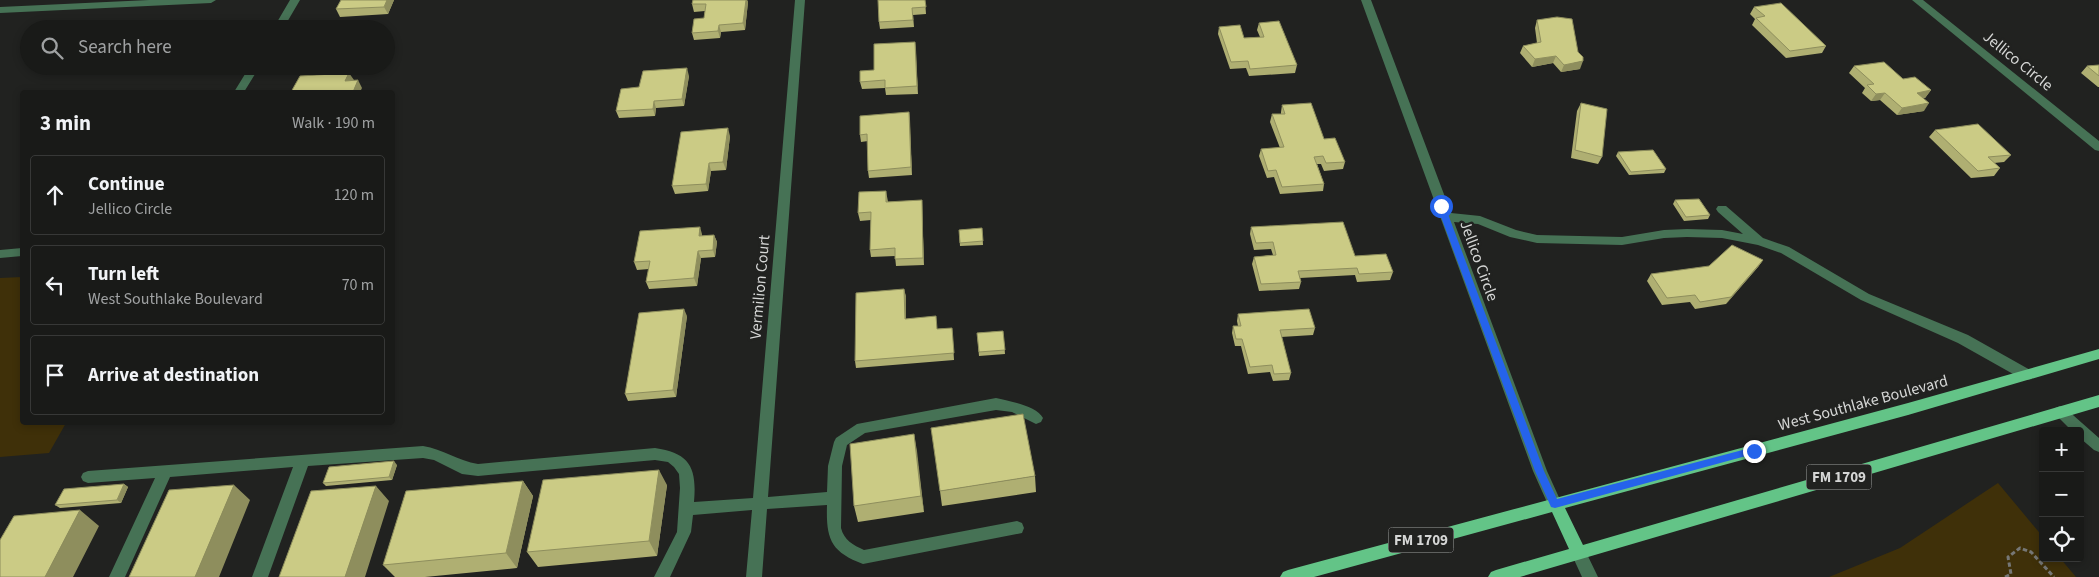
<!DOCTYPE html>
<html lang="en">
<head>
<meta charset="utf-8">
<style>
	:root { --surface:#191a18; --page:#222321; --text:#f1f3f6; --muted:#9fa1a2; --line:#373837 }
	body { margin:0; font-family:"Source Sans 3",sans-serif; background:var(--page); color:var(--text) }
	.controls { position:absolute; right:15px; bottom:15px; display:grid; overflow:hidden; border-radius:5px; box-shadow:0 2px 8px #0003 }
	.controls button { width:45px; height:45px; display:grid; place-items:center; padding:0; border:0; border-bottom:1px solid var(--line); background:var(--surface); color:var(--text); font:25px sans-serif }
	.stop { position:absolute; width:15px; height:15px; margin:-11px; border:4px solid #2563eb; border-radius:50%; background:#fff }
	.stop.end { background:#2563eb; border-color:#fff; box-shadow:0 1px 5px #0008 }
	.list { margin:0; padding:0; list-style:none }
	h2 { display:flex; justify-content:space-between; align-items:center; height:65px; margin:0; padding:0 20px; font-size:21px }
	h2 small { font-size:16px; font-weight:400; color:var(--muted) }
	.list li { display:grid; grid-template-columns:32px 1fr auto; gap:15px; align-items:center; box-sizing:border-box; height:80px; margin:0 10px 10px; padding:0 10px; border:1px solid var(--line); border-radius:5px }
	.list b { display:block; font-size:19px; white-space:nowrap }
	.list p { margin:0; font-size:16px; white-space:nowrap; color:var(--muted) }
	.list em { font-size:16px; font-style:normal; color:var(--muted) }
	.icon { flex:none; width:28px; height:28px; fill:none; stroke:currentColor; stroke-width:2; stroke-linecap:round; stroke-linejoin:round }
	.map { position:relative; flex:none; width:2099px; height:577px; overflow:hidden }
	.search { position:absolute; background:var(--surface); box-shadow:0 2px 8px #0003; left:20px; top:20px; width:375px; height:55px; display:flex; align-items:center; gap:12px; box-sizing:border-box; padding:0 18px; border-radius:28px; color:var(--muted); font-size:19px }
	.panel { position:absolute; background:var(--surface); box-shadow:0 2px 8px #0003; left:20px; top:90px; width:375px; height:335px; border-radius:5px }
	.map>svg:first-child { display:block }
	.green { fill:#3f3009 }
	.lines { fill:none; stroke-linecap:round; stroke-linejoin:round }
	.path { stroke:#767776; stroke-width:3; stroke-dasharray:4.5 2.5; stroke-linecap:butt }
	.minor { fill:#467255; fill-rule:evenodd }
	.major { fill:#63c487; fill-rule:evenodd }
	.wall { fill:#afaf72 }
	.shaded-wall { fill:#8e8e5d }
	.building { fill:#cbcb85; stroke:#8e8e5d }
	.route { fill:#2563eb }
	.labels { text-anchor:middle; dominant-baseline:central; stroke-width:5; stroke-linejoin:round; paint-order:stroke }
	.shield { fill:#212220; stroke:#9fa09f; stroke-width:1 }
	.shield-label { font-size:15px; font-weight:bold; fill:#d5d6d5 }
	.street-label { font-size:16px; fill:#d5d6d5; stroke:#212220 }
</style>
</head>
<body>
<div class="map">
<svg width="2099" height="577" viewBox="0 0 2099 577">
	<rect width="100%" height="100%" fill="#212220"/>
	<path class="green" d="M22,277V422L66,423L49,453L0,457V278Z
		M1998,483L2043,537V558H2060L2076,577H1829L1900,548Z"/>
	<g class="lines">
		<path class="path" d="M2005,577L2011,574L2008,557L2020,548L2031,552L2054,577"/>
		<path class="minor" d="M149,0H216L211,3L0,13V7Z
			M290,0H300L283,29H273Z
			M795,0H805L768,497L827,492L828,466L834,442L836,438L857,424L996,398C1009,401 1037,406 1043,418L1041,422L1036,424L1012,412L996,410L865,433L847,445L842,466L841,528C844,540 853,545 864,550L1017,521L1022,523L1024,528L1022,533L863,564C830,552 826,538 827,505L767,509L762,577H746L752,510L693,515L691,532L670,577H654L677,532L680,488L679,474L674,467L668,462L655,460L478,476L462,474L434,460L423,458L308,466L268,577H252L293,467L170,477L125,577H109L155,478L88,483L83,481L81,477L83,473L88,471L423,446C443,449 458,461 478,464L655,448C690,453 697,468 694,502L753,498Z
			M1361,0H1371L1451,213L1480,216L1516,230L1537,235L1622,237L1664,230L1687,229L1722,230L1743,234L1718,212L1716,209L1718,206H1726L1763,238L1789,247L1869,294L1968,335L2032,371L2034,375L2032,379L2027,380L2022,379L1958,343L1861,300L1781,253L1758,245L1722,238L1687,237L1664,238L1622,245L1537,243L1510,237L1478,224L1454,222L1547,471L1562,504L1560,509L1555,510L1550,509L1533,471Z
			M1912,0H1923L2099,141V151L2095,150Z
			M250,66H260L244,92H234Z
			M22,248V256L0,258V250Z
			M2060,406L2065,408L2099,438V452L2094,450L2080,438V431H2072L2053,412L2055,408Z
			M1579,546L1584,548L1598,577H1582L1571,553L1574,548Z"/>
		<path class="major" d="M2099,349V359L1908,415L1565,508L1583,545L2099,395V407L1520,577H1488L1491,572L1496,570L1569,549L1552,512L1314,577H1280L1283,572L1288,570L1908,403Z"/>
	</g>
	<path class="wall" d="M394,0L388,14L340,17L336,9Z
		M693,0H747L748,2L745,30L721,32L720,38L694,40L692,33L704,18L705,11L694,12L692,4Z
		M925,0L926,14L913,15L914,27L880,29L879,22Z
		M1754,7L1826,46L1822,53L1786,58L1752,25L1755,19L1750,14Z
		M1537,20L1580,69L1561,72L1553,63L1532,67L1520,53L1523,46L1537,43L1535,28Z
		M1259,23L1297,65L1295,73L1249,76L1246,68L1230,69L1218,34L1219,27L1244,38L1260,37L1257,30Z
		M915,42L918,94L886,95L885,88L862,89L860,82L874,70Z
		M2099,65V87H2098L2081,73L2087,66Z
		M1854,66L1903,79L1931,90L1925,98H1923L1924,111L1897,115L1880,100L1871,101L1862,93L1865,88L1849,73Z
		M689,76L684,106L656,108L655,116L619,118L616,111L639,87Z
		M1581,103L1602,157L1598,164L1571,158L1577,111Z
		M1282,105L1324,139L1345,162L1343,169L1324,171L1321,164H1317L1324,184L1323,191L1280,194L1274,177L1267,178L1259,156L1261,149L1280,148L1270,122L1272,114H1281V112Z
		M909,112L912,175L869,178L868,171V141L861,142L860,135Z
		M1935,130L2011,155L2004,162L1994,163L2000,168L1994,176L1971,178L1929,137Z
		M730,136L726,170L711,171L708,191L675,194L672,186Z
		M1618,152L1666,169L1664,173L1629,175L1616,156Z
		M886,191L888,202L922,207L924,265L896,266L895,256L871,257L870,250L871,220L860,221L858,213Z
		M1675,200L1710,215L1708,219L1684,221L1673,204Z
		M1251,227L1355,256L1393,272L1390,280L1357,282L1355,275L1300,278L1301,282L1299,289L1259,291L1252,264L1254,257L1273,255L1271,249L1254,250L1250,234Z
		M982,228L983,245L960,246L959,230Z
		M702,234V236L714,235L717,242L715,257L701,258L697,286L649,289L646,282L649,269L637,270L634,262Z
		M1763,260L1758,267L1726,304L1695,309L1690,302L1662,305L1647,281L1651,274Z
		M904,289L906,297V319L937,329L952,328L954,360L856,368L855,361Z
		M1238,314L1315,328L1313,335L1281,337L1291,373L1289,380L1273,381L1270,372L1248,374L1241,346H1235L1232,333L1233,326H1238L1237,321Z
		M687,316L676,397L628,401L625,394Z
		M1003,331L1005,354L979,356L977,333Z
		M914,434L924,512L858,522L854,506Z
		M397,465L392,480L326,486L323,483Z
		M1035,476L1036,492L942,506L940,491Z
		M523,481L533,496L517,568L425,577H395L383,565Z
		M124,484L128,487L121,503L60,508L55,505Z
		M667,485L657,556L538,567L527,552Z"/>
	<path class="shaded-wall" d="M387,0H394L388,14L384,7Z
		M746,0H747L748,2L745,30L743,23Z
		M719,25L721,32L720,38L718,31Z
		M915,42L916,49L918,94L917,86Z
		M1556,56L1553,63L1532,67L1535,59Z
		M1583,61L1580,69L1561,72L1564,65Z
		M687,68L689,76L684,106L682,99Z
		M349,73L354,80L350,89L345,81Z
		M358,80L362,88L360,92H353Z
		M1931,90L1925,98L1912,100L1917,93Z
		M1885,93L1880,100L1871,101L1876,94Z
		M654,101L656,108L655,116L653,109Z
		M1929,103L1924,111L1897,115L1902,108Z
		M909,112L910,119L912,175L911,167Z
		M728,128L730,136L726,170L723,162Z
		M709,163L711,171L708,191L706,184Z
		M922,200V207L924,265L923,258Z
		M700,227L702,234L701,243L699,236Z
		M714,235L717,242L715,257L713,250Z
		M698,251L701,258L697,286L694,278Z
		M1763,260L1758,267L1726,304L1731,297Z
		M904,289L906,297V326L905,319Z
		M684,309L687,316L676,397L673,390Z
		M914,434L917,451L924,512L921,496Z
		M394,461L397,465L392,480L389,477Z
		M659,470L667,485L657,556L649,541Z
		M523,481L533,496L517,568L506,553Z
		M124,484L128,487L121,503L117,500Z
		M234,485L250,500L219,577H195Z
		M376,486L389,501L365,577H345Z
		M80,510L99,526L73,577H45Z"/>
	<path class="building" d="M341,0H387L384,7L336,9Z
		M693,0H746L743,23L719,25L718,31L692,33L694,19L704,18L706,4H692Z
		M878,0H925L926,7L912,8L913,20L879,22Z
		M1781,3L1826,46L1790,51L1756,18L1765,16L1754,7Z
		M1557,17L1572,19L1578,52L1583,57V61L1564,65L1556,56L1535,59L1523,46L1541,42L1537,20Z
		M1279,21L1297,65L1250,69L1248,61L1231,62L1219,27L1240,25L1244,38L1264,37L1259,23Z
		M915,42L917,86L885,88V80L860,82V71L874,70V44Z
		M1884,62L1903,79L1915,77L1931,90L1917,93L1929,103L1902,108L1885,93L1876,94L1867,85L1874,84L1854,66Z
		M2099,65V76L2087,66Z
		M687,68L682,99L654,101L653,109L616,111L621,89L639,87L643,71Z
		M349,73L345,81L358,80L353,92H291L300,76Z
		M1311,103L1324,139L1335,138L1345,162L1326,163L1323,156L1314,157L1324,184L1282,187L1276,170L1268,171L1261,149L1284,147L1272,114H1285L1282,105Z
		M1581,103L1607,109L1602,157L1575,150Z
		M909,112L911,167L868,171L867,134L860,135V116Z
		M1978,124L2011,155L1988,157L2000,168L1978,171L1935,130Z
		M728,128L723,162L709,163L706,184L672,186L681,132Z
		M1653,150L1666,169L1631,172L1618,152Z
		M886,191V202L922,200L923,258L895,259V248L870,250L871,212L858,213L859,192Z
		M1699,199L1710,215L1686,217L1675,200Z
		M1343,222L1355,256L1386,254L1393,272L1359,274L1357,268L1298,271L1301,282L1261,284L1254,257L1276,255L1273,242L1256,243L1251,227Z
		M700,227L699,236L714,235L713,250L698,251L694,278L646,282L650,261L634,262L640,231Z
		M982,228L983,241L960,243L959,230Z
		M1732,245L1763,260L1731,297L1700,302L1695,295L1667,298L1651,274L1709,266Z
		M904,289L905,319L936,316L937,329L952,328L954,353L855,361L856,293Z
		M684,309L673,390L625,394L639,313Z
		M1309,309L1315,328L1280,330L1291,373L1274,374L1272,365L1250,367L1242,339H1236L1233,326H1241L1238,314Z
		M1003,331L1005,350L979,352L977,333Z
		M1023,414L1035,476L940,491L931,428Z
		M914,434L921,496L854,506L850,444Z
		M394,461L389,477L323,483L329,467Z
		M659,470L649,541L527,552L543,480Z
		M523,481L506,553L383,565L406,491Z
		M124,484L117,500L55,505L64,489Z
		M234,485L195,577H129L169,490Z
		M376,486L345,577H279L311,491Z
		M80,510L45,577H0V540L14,516Z"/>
	<path class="route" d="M1441,203L1445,206L1544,471L1557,499L1754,447L1757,448V453L1555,508L1551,507L1535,471L1437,206Z"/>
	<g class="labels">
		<g class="shield">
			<rect x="1806.5" y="464.5" width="65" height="25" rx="4"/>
			<rect x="1388.5" y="527.5" width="65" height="25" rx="4"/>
		</g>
		<g class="shield-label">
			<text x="1839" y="477">FM 1709</text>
			<text x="1421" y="540">FM 1709</text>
		</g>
		<g class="street-label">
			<text transform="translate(2018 61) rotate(39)">Jellico Circle</text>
			<text transform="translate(1479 261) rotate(70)">Jellico Circle</text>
			<text transform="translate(760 287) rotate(-85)">Vermilion Court</text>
			<text transform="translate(1863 403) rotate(-15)">West Southlake Boulevard</text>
		</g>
	</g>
</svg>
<div class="controls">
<button>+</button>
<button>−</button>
<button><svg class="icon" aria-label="locate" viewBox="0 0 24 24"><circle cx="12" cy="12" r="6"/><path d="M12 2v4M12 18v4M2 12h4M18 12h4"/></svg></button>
</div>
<div class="stop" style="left:1441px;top:206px"></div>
<div class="stop end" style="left:1754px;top:451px"></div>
<div class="search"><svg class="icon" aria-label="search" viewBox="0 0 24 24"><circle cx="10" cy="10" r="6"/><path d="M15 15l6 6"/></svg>Search here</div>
<section class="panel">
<h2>3 min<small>Walk · 190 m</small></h2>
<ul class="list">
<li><svg class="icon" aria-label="ahead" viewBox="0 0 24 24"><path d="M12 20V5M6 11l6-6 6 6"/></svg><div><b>Continue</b><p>Jellico Circle</p></div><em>120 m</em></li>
<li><svg class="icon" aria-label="left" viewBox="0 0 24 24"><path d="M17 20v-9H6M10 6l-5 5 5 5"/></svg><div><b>Turn left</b><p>West Southlake Boulevard</p></div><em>70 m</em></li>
<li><svg class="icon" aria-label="arrive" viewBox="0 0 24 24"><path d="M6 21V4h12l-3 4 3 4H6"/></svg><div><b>Arrive at destination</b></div></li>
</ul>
</section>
</div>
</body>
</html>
